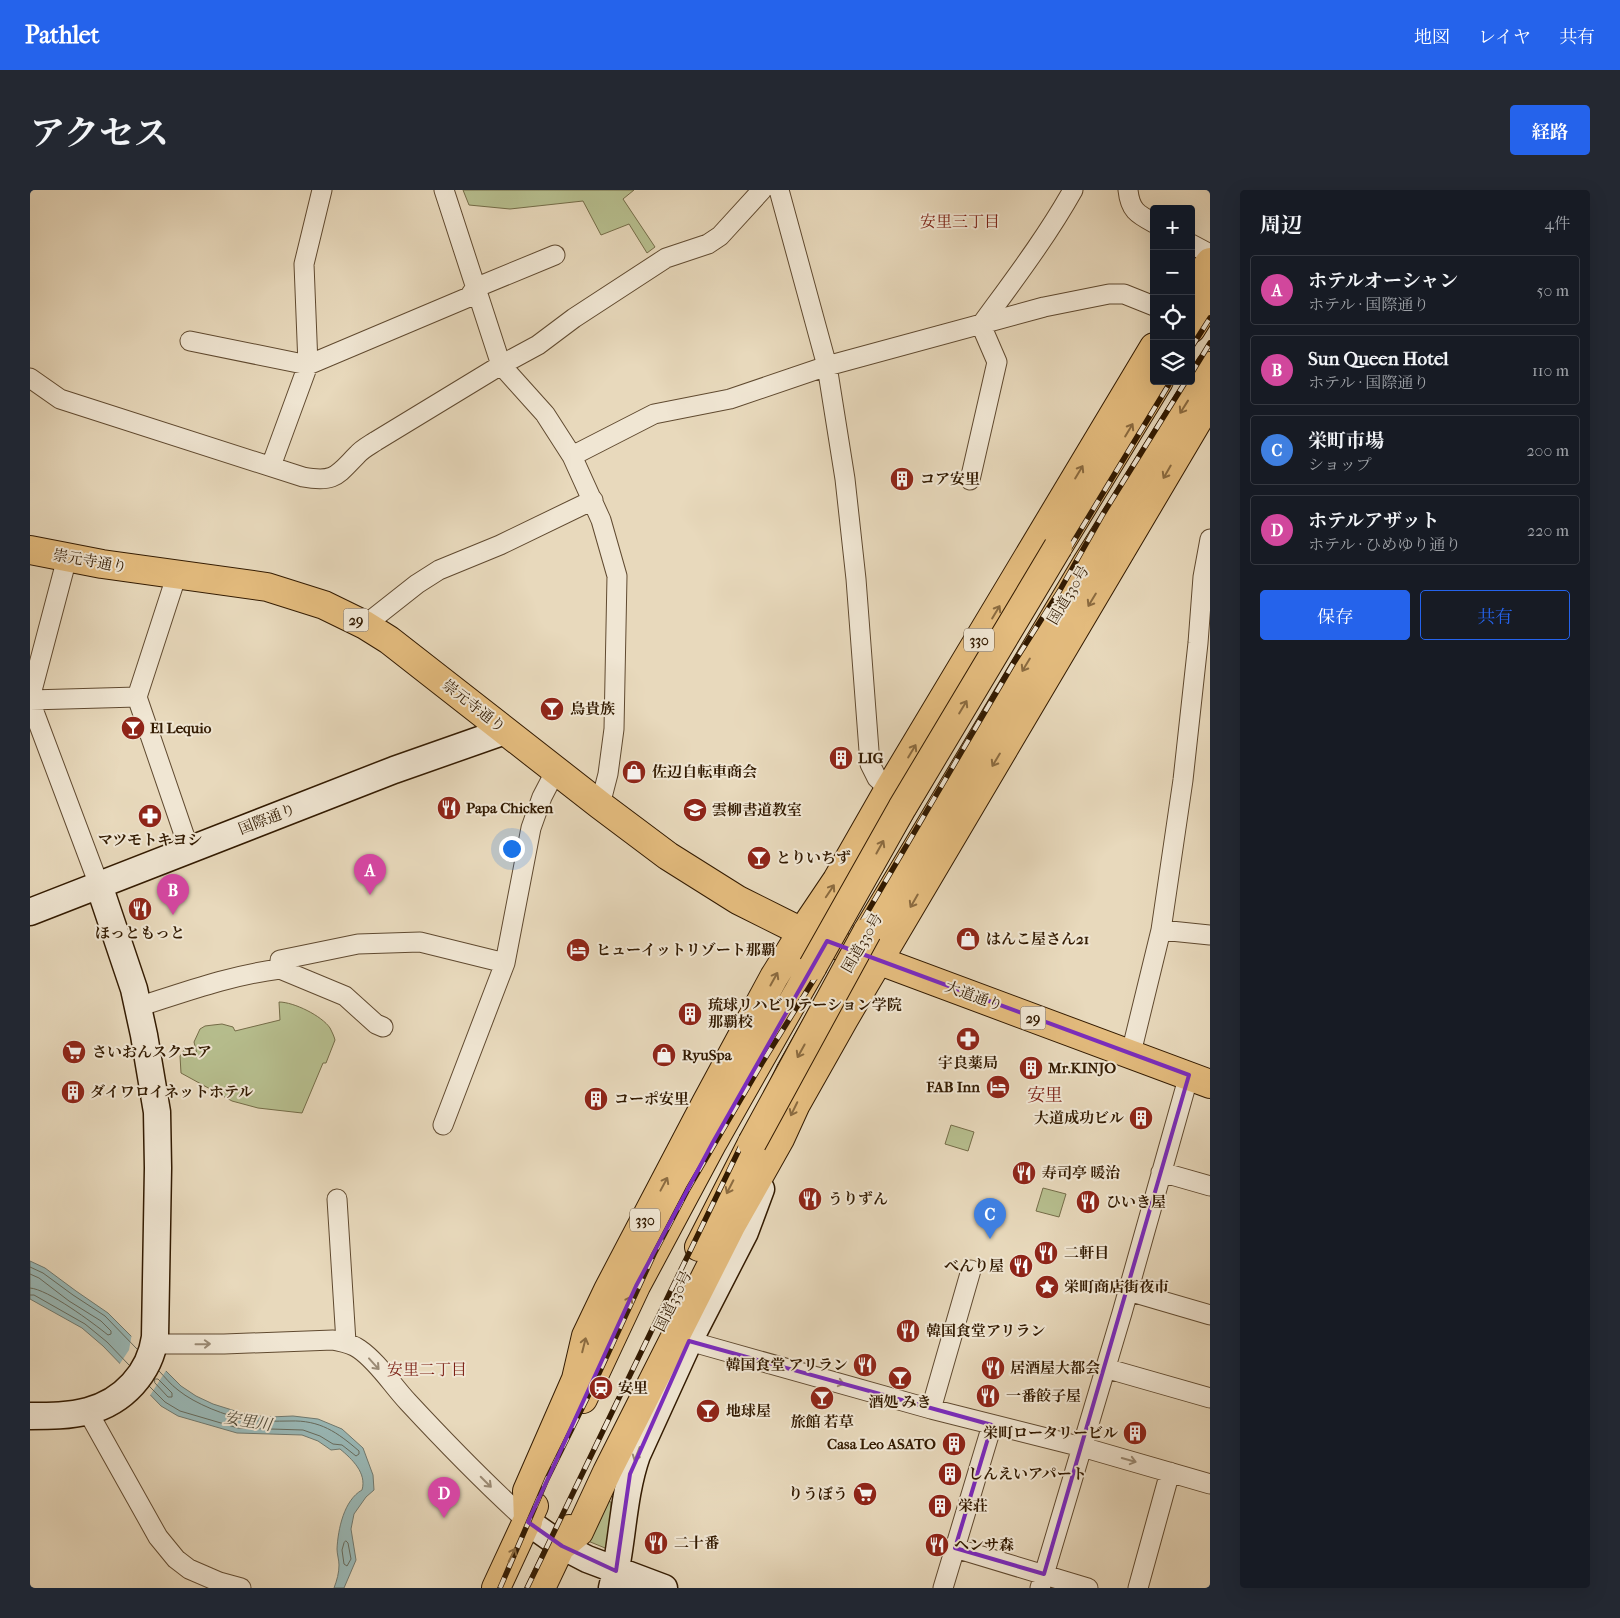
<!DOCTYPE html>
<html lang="ja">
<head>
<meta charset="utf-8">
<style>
	:root { --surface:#171b24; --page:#242831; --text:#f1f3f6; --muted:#9ea1a6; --line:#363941; --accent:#2563eb }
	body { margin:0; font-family:"IM FELL French Canon","Noto Serif JP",serif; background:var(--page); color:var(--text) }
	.controls { position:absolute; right:15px; top:15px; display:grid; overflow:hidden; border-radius:5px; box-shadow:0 5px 20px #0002 }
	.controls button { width:45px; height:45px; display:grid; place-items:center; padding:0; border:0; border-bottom:1px solid var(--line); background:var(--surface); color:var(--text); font:25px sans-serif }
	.you { position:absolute; left:481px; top:658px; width:18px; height:18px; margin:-12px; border:4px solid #fff; border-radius:50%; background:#1a73e8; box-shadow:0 0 0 8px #1a73e833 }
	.badge { display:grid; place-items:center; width:32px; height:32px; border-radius:50%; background:var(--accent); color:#fff; font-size:16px; font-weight:700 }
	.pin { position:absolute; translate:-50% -41px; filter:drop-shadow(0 1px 2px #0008) }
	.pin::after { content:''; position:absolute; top:26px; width:18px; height:15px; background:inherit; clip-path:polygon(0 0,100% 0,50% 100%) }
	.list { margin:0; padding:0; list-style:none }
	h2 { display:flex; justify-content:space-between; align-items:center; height:65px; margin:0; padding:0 20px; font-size:21px }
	h2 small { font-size:16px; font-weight:400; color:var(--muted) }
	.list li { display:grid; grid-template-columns:32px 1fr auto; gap:15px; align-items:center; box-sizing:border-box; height:70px; margin:0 10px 10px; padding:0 10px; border:1px solid var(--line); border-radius:5px }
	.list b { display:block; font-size:19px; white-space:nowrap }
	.list p { margin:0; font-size:16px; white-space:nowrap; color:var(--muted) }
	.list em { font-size:16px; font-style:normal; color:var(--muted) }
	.actions { display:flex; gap:10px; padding:15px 20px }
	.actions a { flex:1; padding:11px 0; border:1px solid var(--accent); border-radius:5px; text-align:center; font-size:18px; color:var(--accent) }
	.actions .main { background:var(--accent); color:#fff }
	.icon { flex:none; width:28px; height:28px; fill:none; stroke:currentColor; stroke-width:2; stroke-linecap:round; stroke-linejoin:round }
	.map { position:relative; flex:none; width:1180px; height:1398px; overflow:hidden; border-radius:5px }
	header { display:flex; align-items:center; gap:30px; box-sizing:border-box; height:70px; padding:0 25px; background:var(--accent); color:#fff }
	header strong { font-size:24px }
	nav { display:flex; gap:28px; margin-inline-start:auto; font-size:18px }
	.intro { display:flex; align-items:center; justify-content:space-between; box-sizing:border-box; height:120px; padding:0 30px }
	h1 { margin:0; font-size:35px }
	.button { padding:12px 22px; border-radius:5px; background:var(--accent); color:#fff; font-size:18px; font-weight:700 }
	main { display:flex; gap:30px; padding:0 30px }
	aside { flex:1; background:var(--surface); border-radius:5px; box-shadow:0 5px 20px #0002 }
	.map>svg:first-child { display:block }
	.green { fill:#b7bf8f; stroke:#746c48 }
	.water { fill:#99b9b8; stroke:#70796f }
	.pier { fill:#e8d9bc }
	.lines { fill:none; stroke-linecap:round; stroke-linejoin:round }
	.shore { stroke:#666a5c; stroke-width:1 }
	.street-casing { stroke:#604a30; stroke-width:21 }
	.secondary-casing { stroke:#321a01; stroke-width:29 }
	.primary-casing { stroke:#321a01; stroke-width:30 }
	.highway-casing { stroke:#321a01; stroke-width:30 }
	.street { stroke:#f0e6d3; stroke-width:19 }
	.secondary { stroke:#f0e6d3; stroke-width:26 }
	.primary { stroke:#e4bc7e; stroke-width:28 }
	.highway { stroke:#e4bc7e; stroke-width:28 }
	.rail-casing { stroke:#321a01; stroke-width:5.5 }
	.rail { stroke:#f0e6d3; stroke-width:4; stroke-dasharray:11; stroke-linecap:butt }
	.highway-bridge-casing { stroke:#321a01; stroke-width:30; stroke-linecap:butt }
	.highway-bridge { stroke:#e4bc7e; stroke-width:28 }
	.oneway { stroke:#8b6b40 }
	.oneway2 { stroke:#9a8a74 }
	.marked { fill:none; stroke:#7b2cbf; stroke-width:4; stroke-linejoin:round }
	.labels { text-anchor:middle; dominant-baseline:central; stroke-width:4; stroke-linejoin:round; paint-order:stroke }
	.shield { fill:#f0e6d3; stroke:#6b5740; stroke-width:1 }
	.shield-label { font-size:14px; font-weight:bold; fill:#321a01 }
	.poi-label { font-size:15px; font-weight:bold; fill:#321a01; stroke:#f0e6d3; text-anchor:start }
	.street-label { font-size:15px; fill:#321a01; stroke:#f0e6d3 }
	.neighbourhood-label { font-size:16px; fill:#7a1f14; stroke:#f0e6d3 }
	.water-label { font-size:16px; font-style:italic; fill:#514a38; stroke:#f0e6d3 }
	.quarter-label { font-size:18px; fill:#7a1f14; stroke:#f0e6d3 }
</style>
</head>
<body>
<header>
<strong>Pathlet</strong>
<nav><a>地図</a><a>レイヤ</a><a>共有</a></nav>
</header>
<div class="intro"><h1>アクセス</h1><a class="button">経路</a></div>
<main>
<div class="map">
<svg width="1180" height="1398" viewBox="0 0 1180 1398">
	<rect width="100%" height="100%" fill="#e8d9bc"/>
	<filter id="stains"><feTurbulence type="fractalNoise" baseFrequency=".004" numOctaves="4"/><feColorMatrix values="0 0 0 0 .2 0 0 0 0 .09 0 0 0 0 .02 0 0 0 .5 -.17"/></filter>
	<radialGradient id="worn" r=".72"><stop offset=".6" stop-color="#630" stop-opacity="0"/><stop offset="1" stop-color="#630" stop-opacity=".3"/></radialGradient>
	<path class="green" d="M433,0H604L593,9L625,57L617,63L599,34L571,45L553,11L480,19L439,15Z
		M249,812C264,812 292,826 300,838C302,842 304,846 305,850L296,873H293L272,923L228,918L202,911L151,883L150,866L154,860L167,864L164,852L170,839L175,836L183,835L192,834L203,837L205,841L250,830Z
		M921,935L944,942L938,961L915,954Z
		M1013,998L1036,1004L1029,1027L1006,1021Z
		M571,1309L581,1312L580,1360L553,1349Z"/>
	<path class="water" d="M0,1071L15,1078L46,1101L78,1123L151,1196L166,1206L183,1214L218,1225L240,1227L263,1226L288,1229L312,1239L333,1258L343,1285L344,1300L336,1307L324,1324L321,1339L326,1370L314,1398H304C307,1390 309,1383 309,1375C309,1370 307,1364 307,1359C308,1339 314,1310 332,1300C337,1283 322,1269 310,1259L301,1260L288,1251L272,1245L207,1243L148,1226L131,1216L73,1156L52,1138L0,1109Z"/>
	<path class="pier" d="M102,1143L137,1179L119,1207L89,1175L99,1160Z"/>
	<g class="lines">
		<path class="shore" d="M0,1077L13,1083L43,1105L75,1126L107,1159
			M0,1084L9,1088L39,1111L71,1131L81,1141V1144L78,1145C63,1133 18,1099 0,1098
			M0,1105H4L55,1134L77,1152L99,1175
			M125,1189H128L142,1203V1207H138L125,1193Z
			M119,1196L135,1212L150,1221L208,1238L273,1240L290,1246L303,1254L312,1255L326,1266L329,1264V1261C307,1242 290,1230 260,1231C246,1231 232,1232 218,1230C196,1226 165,1214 148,1200C141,1195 135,1187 129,1181
			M316,1351L318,1353L321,1369L317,1376L314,1374L312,1360L314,1353Z"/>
		<g class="street-casing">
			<path id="street" d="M414,0L471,175L515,224L542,266L571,330L587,386L584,539L578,584L570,615
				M749,0L797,176L815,289L826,389L840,574L847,588L859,599
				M1098,0C1100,20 1107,24 1124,33
				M1161,54L1180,64
				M160,151L278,175L439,107L445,98L525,65
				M0,188L30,209L273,287C305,293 307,285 327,265C332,259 340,255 346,251L471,175L508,155L544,128L636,68L678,54L690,46L732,0
				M542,266L624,224L700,209L797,176L1014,117L1079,104H1094L1124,116
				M241,276L278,175L274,74L292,0
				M940,290L967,172L951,135C983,91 1016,48 1043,0
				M335,435L387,394L409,380L470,355L563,310
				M107,507L159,659
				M0,508L37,368
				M0,510L107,507L147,384
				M0,511L69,695
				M1131,740L1180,745
				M250,779L315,806L346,834L353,837
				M108,817C155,802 201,785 250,779V770L328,754L390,752L475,773L501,638L512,607L526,580
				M1101,863L1131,740L1153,590L1168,453L1173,387L1180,349
				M413,935L475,773
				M1131,982L1180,996
				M307,1009L316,1152
				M1098,1101L1180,1125
				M659,1151L901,1219L1052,1257L1180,1294
				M124,1154H194L303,1150C312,1152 321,1153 329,1159C348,1172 362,1195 378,1212C417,1254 456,1294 498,1332
				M1075,1178L1180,1208
				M901,1219L941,1080
				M58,1222L128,1347L146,1369L159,1379L189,1392L211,1398
				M925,1358L1058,1398
				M913,1398L962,1235
				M1010,1398L1092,1123L1159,885
				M1108,1398L1140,1282"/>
		</g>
		<g class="secondary-casing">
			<path id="secondary" d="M0,722L364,580L475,541
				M0,1226C19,1226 40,1226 58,1221C93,1212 120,1183 125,1147L128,978L127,922L114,845L104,799L69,695
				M498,1332L532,1356L557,1369L634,1398
				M582,1398C593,1354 592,1308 607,1265L659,1151L715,1042L731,999"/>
		</g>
		<g class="primary-casing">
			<path id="primary" d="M0,360L72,374L237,397L294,415L335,435L359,450L570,615L638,666L708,710L772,742L1180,894"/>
		</g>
		<g class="highway-casing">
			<path id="highway" d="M1161,98L1180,72
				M1161,139L1180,108
				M1028,357L1129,191
				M837,742L1057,373L1180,176
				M669,1057L722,953
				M553,1209L606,1096L683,952L783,776
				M498,1332L497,1301L546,1189L556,1146L578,1100L676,913L744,787L772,742L807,690L859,599L1124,157
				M532,1356L549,1342L577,1282L701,1036L750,949L766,914L814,829L1180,210
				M466,1398L504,1316
				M511,1398L539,1339"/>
		</g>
		<use href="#street" class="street"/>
		<use href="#secondary" class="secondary"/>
		<use href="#primary" class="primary"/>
		<use href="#highway" class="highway"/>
		<g class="rail-casing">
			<path id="rail" d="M1161,158L1180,128
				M1161,184L1180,153
				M470,1398L517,1289L563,1196L624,1064L658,999L732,873L808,751L1002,420L1141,191
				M497,1398L750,875L807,774L983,474L1030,400L1073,324L1156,191"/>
		</g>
		<use href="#rail" class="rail"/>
		<g class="highway-bridge-casing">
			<path id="highway-bridge" d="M783,776L872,618L1028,357
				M722,953L837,742"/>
		</g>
		<use href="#highway-bridge" class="highway-bridge"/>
	</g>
	<defs><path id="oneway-shaft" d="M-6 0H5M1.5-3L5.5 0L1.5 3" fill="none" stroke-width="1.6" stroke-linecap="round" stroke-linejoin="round" transform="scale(1.25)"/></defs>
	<g class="oneway">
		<use href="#oneway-shaft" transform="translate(1154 217) rotate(122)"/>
		<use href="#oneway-shaft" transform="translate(1099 240) rotate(-59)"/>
		<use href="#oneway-shaft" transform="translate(1049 282) rotate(-59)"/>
		<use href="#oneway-shaft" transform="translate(1137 282) rotate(120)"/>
		<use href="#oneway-shaft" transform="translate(1062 410) rotate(121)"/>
		<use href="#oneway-shaft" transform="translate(966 422) rotate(-59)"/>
		<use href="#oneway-shaft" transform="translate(996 475) rotate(121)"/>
		<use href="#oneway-shaft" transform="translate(933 517) rotate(-59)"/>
		<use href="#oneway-shaft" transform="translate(882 561) rotate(-59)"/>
		<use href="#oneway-shaft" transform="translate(966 570) rotate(121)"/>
		<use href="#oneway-shaft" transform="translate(850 657) rotate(-61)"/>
		<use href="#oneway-shaft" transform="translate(800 701) rotate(-56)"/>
		<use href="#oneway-shaft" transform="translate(884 711) rotate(120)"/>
		<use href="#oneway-shaft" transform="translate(744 789) rotate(-61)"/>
		<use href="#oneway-shaft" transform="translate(771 861) rotate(119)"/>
		<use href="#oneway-shaft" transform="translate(764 919) rotate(116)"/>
		<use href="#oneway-shaft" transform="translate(634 994) rotate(-62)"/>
		<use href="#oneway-shaft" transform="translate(700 997) rotate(117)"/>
		<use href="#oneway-shaft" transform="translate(598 1113) rotate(-65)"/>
		<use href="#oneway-shaft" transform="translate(554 1155) rotate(-76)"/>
		<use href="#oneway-shaft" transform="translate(482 1365) rotate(-64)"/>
	</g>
	<g class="oneway2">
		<use href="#oneway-shaft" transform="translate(173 1154) rotate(-1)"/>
		<use href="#oneway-shaft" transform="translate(344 1174) rotate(48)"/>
		<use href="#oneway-shaft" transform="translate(807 1192) rotate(16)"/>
		<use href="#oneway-shaft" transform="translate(607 1264) rotate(111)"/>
		<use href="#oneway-shaft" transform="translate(1099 1270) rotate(16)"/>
		<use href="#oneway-shaft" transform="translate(456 1292) rotate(45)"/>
	</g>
	<path class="marked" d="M797,751L1159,885L1014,1384L925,1358L962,1235L659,1151L600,1284L586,1381L532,1356L498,1332L606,1096L683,952Z"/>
	<defs>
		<g id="building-disc" transform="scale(1.25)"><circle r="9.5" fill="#8f2418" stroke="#f0e6d3"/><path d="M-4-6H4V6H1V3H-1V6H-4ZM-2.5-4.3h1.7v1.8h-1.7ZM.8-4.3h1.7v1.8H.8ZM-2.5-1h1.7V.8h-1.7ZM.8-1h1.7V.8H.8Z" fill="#fff"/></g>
		<g id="bar-disc" transform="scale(1.25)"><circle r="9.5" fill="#8f2418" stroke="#f0e6d3"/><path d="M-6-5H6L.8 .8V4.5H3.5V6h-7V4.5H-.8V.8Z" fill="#fff"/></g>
		<g id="shop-disc" transform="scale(1.25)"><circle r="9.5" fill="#8f2418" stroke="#f0e6d3"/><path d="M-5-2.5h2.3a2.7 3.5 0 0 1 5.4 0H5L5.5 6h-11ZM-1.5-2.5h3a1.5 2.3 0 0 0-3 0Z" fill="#fff"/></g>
		<g id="restaurant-disc" transform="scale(1.25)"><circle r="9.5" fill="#8f2418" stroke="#f0e6d3"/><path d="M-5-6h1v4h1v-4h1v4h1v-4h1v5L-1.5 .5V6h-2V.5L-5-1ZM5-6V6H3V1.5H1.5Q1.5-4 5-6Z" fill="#fff"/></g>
		<g id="university-disc" transform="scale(1.25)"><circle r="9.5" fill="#8f2418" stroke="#f0e6d3"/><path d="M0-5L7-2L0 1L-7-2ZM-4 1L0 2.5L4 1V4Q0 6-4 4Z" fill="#fff"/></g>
		<g id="pharmacy-disc" transform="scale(1.25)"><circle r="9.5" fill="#8f2418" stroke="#f0e6d3"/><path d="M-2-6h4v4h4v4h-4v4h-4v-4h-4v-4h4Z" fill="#fff"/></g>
		<g id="hotel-disc" transform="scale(1.25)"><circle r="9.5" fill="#8f2418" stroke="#f0e6d3"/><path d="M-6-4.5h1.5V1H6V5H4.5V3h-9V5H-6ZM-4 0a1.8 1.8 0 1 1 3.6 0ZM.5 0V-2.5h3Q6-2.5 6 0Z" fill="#fff"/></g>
		<g id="supermarket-disc" transform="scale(1.25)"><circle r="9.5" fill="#8f2418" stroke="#f0e6d3"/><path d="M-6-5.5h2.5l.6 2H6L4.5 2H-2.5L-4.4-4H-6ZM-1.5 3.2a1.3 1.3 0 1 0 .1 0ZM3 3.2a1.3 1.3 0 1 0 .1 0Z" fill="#fff"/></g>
		<g id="sight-disc" transform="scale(1.25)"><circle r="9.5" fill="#8f2418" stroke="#f0e6d3"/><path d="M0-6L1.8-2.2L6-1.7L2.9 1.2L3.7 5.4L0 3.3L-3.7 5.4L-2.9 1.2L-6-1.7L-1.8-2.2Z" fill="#fff"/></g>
		<g id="station-disc" transform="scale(1.25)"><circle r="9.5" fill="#8f2418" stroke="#f0e6d3"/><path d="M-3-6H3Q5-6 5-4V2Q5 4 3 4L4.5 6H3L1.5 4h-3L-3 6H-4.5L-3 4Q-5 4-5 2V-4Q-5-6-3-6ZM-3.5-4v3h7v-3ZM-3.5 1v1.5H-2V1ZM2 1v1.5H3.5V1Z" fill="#fff"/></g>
	</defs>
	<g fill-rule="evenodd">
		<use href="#building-disc" x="872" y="289"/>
		<use href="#bar-disc" x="522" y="519"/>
		<use href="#bar-disc" x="103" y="538"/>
		<use href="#building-disc" x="811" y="568"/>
		<use href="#shop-disc" x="604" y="582"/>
		<use href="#restaurant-disc" x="419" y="618"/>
		<use href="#university-disc" x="665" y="620"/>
		<use href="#pharmacy-disc" x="120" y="626"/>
		<use href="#bar-disc" x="729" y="668"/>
		<use href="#restaurant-disc" x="110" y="719"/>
		<use href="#shop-disc" x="938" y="749"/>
		<use href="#hotel-disc" x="548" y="760"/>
		<use href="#building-disc" x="660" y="824"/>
		<use href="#pharmacy-disc" x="938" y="849"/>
		<use href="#supermarket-disc" x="44" y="862"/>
		<use href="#shop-disc" x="634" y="865"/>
		<use href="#building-disc" x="1001" y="878"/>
		<use href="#hotel-disc" x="968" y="897"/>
		<use href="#building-disc" x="43" y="902"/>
		<use href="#building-disc" x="566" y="909"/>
		<use href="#building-disc" x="1111" y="928"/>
		<use href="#restaurant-disc" x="994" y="983"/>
		<use href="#restaurant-disc" x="780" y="1009"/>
		<use href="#restaurant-disc" x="1058" y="1012"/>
		<use href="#restaurant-disc" x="1016" y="1063"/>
		<use href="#restaurant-disc" x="991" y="1076"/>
		<use href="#sight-disc" x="1017" y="1097"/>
		<use href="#restaurant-disc" x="878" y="1141"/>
		<use href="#restaurant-disc" x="835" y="1175"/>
		<use href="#restaurant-disc" x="963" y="1178"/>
		<use href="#bar-disc" x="870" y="1188"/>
		<use href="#station-disc" x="571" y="1198"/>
		<use href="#restaurant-disc" x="958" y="1206"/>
		<use href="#bar-disc" x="792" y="1208"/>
		<use href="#bar-disc" x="678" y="1221"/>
		<use href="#building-disc" x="1105" y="1243"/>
		<use href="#building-disc" x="924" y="1254"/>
		<use href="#building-disc" x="920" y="1284"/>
		<use href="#supermarket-disc" x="835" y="1304"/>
		<use href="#building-disc" x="910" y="1316"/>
		<use href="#restaurant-disc" x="626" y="1353"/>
		<use href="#restaurant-disc" x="907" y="1355"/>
	</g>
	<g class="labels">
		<g class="shield">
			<rect x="313.5" y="418.5" width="25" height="23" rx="4"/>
			<rect x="934" y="438.5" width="30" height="23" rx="4"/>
			<rect x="990.5" y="816.5" width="25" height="23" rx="4"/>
			<rect x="600" y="1018.5" width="30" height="23" rx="4"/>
		</g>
		<g class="shield-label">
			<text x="326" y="430">29</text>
			<text x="949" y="450">330</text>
			<text x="1003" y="828">29</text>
			<text x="615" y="1030">330</text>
		</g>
		<g class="poi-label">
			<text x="890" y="289">コア安里</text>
			<text x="540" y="519">鳥貴族</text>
			<text x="120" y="538">El Lequio</text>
			<text x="828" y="568">LIG</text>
			<text x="622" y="582">佐辺自転車商会</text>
			<text x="436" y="618">Papa Chicken</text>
			<text x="682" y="620">雲柳書道教室</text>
			<text x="120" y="650" text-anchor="middle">マツモトキヨシ</text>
			<text x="746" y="668">とりいちず</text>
			<text x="110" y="743" text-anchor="middle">ほっともっと</text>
			<text x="956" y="749">はんこ屋さん21</text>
			<text x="566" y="760">ヒューイットリゾート那覇</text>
			<text x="678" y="815">琉球リハビリテーション学院<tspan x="678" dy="17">那覇校</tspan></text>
			<text x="62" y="862">さいおんスクエア</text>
			<text x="652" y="865">RyuSpa</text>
			<text x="938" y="873" text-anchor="middle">宇良薬局</text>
			<text x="1018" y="878">Mr.KINJO</text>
			<text x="950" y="897" text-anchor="end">FAB Inn</text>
			<text x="60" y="902">ダイワロイネットホテル</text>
			<text x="584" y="909">コーポ安里</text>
			<text x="1094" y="928" text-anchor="end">大道成功ビル</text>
			<text x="1012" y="983">寿司亭 暖治</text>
			<text x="798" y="1009">うりずん</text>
			<text x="1076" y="1012">ひいき屋</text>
			<text x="1034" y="1063">二軒目</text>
			<text x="974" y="1076" text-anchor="end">べんり屋</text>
			<text x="1034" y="1097">栄町商店街夜市</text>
			<text x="896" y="1141">韓国食堂アリラン</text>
			<text x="818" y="1175" text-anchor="end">韓国食堂 アリラン</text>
			<text x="980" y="1178">居酒屋大都会</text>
			<text x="588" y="1198">安里</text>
			<text x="976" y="1206">一番餃子屋</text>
			<text x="870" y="1212" text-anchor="middle">酒処 みき</text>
			<text x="696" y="1221">地球屋</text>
			<text x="792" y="1232" text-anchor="middle">旅館 若草</text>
			<text x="1088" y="1243" text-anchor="end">栄町ロータリービル</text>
			<text x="906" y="1254" text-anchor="end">Casa Leo ASATO</text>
			<text x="938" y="1284">しんえいアパート</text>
			<text x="818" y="1304" text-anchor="end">りうぼう</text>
			<text x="928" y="1316">栄荘</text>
			<text x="644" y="1353">二十番</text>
			<text x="924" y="1355">ヘンサ森</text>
		</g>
		<g class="street-label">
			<text transform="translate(60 371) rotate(10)">崇元寺通り</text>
			<text transform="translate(1038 405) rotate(-59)">国道330号</text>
			<text transform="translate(444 516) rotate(38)">崇元寺通り</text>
			<text transform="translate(237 629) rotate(-21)">国際通り</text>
			<text transform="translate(832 753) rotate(-60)">国道330号</text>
			<text transform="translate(944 806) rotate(20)">大道通り</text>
			<text transform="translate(643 1111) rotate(-64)">国道330号</text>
		</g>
		<g class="neighbourhood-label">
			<text x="930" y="31">安里三丁目</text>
			<text x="397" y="1179">安里二丁目</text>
		</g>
		<g class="water-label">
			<text transform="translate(218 1231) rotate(9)">安里川</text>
		</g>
		<g class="quarter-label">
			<text x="1015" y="905">安里</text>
		</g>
	</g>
	<rect width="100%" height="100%" filter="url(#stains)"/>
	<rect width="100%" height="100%" fill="url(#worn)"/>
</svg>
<div class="controls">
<button>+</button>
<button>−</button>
<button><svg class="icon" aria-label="locate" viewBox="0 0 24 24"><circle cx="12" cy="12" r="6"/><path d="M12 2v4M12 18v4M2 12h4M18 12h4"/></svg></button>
<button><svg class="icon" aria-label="layers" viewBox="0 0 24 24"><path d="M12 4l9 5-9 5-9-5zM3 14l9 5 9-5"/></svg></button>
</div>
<div class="you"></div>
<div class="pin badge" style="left:340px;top:705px;background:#d1479c">A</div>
<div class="pin badge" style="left:143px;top:725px;background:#d1479c">B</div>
<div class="pin badge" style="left:960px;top:1049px;background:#3f7fe0">C</div>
<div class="pin badge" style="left:414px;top:1328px;background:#d1479c">D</div>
</div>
<aside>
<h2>周辺<small>4件</small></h2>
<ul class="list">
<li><span class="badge" style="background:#d1479c">A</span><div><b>ホテルオーシャン</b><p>ホテル · 国際通り</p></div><em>50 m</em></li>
<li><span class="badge" style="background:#d1479c">B</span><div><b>Sun Queen Hotel</b><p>ホテル · 国際通り</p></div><em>110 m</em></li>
<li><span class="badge" style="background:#3f7fe0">C</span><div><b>栄町市場</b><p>ショップ</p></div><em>200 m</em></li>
<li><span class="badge" style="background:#d1479c">D</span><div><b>ホテルアザット</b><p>ホテル · ひめゆり通り</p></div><em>220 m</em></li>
</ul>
<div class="actions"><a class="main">保存</a><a>共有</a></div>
</aside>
</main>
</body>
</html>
